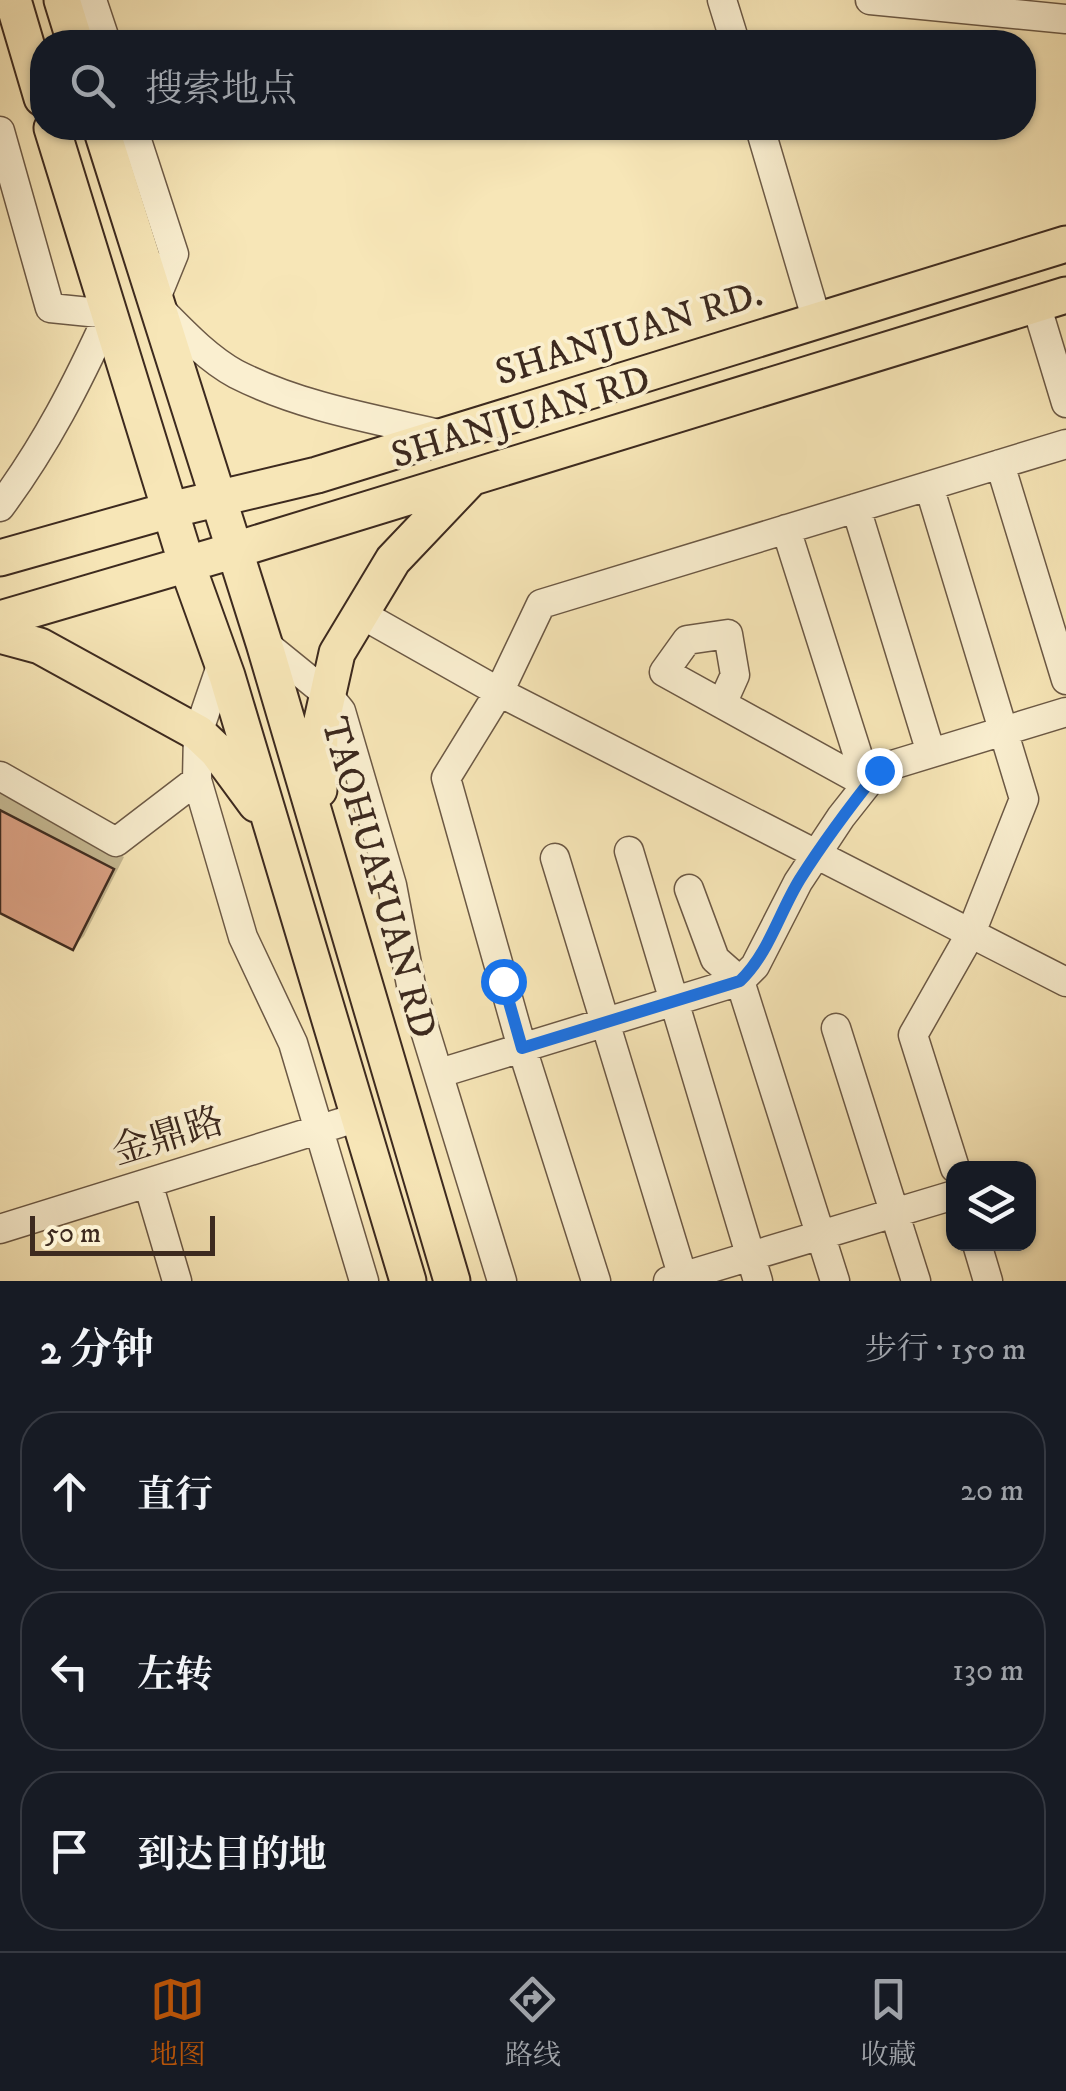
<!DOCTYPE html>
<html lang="zh">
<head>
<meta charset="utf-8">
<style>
	:root { --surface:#171b24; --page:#242831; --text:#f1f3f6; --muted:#9ea1a6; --line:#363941; --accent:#b45309 }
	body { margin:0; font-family:"IM FELL DW Pica","Noto Serif SC",serif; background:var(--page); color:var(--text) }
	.controls { position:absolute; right:30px; bottom:30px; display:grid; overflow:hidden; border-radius:20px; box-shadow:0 2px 8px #0004 }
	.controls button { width:90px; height:90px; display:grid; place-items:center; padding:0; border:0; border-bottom:2px solid var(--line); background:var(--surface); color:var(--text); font:50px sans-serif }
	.scale { position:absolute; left:30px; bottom:25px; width:185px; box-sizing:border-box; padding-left:10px; border:5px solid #3d2a1f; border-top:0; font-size:28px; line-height:35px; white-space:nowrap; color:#3d2a1f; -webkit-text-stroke:8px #faefd0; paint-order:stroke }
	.stop { position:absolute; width:30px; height:30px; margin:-22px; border:8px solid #1a73e8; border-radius:50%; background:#fff }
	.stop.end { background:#1a73e8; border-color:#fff; box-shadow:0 2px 10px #0008 }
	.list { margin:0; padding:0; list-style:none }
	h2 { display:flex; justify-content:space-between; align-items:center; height:130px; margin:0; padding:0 40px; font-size:42px }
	h2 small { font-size:32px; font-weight:400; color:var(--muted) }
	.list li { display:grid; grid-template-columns:65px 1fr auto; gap:30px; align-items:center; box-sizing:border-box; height:160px; margin:0 20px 20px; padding:0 20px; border:2px solid var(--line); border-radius:40px }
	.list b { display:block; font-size:38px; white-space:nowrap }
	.list em { font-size:32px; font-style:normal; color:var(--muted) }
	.icon { flex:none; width:55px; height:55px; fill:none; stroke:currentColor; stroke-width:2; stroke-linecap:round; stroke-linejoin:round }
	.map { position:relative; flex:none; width:1066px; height:1281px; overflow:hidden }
	.search { position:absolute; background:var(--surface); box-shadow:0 2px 8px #0004; left:30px; right:30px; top:30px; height:110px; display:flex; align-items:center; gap:25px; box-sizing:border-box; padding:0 35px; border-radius:40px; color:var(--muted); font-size:38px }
	.sheet { height:670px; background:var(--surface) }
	nav { display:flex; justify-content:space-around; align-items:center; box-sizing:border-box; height:140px; border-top:2px solid var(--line); background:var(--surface); font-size:28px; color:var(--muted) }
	nav a { display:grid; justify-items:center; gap:5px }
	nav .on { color:var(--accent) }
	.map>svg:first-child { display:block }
	.shadow { fill:#0003 }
	.building { fill:#dca285; stroke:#3d2a1f; stroke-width:2.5 }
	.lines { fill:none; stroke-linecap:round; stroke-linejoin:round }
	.minor-casing { stroke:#6c5945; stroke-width:31 }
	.major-casing { stroke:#3d2a1f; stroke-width:39 }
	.minor { stroke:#faefd0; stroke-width:28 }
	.major { stroke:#f7e6b7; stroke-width:35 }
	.route { stroke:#1a73e8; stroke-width:12 }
	.labels { text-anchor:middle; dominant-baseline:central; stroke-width:8; stroke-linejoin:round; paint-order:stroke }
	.street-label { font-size:38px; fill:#3d2a1f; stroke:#faefd0 }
</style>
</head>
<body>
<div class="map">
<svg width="1066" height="1281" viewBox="0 0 1066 1281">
	<rect width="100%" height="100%" fill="#f7e6b7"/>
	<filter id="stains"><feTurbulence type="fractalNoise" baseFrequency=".002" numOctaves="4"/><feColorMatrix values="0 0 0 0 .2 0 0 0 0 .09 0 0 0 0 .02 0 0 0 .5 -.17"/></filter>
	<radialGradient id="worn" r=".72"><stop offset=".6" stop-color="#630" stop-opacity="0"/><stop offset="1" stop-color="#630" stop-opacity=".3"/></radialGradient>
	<path class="shadow" d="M0,793L124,857L84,936L73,947L0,910Z"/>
	<path class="building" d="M0,810L114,869L73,950L0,913Z"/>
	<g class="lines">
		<g class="minor-casing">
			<path id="minor" d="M92,0L106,42
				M722,0L735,42
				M870,0L1066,19
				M133,128L174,254L154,303C179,328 205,357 236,374C301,407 374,419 444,435
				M760,128L817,321
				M0,131L50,308L109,314C77,384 46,445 0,507
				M1036,304L1066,403
				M1000,464L1066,680
				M929,486L1024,799L971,933L913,1035L955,1168
				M856,508L931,753
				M786,529L867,784
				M361,614L499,692L1066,982
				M264,643L328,695L341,711L392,885L411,985L502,1281
				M222,663L198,733L197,780L243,937L293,1043L364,1281
				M722,704L735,675L728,634L687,640L664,672L867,784
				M0,776L116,842L197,780
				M629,851L758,1281
				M555,858L684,1281
				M689,889L715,959L740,981L835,1281
				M836,1028L916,1281
				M440,1073L740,981L755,966L798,882L841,817L879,769L1066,712
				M148,1183L177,1281
				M0,1229L359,1117
				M977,1244L988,1281
				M596,1281L522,1048L446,778L499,692L541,604L1066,444
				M668,1281L954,1195"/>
		</g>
		<g class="major-casing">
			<path id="major" d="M13,0L42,98
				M62,0L75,42
				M52,128L186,562L227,676L408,1281
				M101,128L264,643L452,1281
				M0,558L170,510L317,475L1066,244
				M0,619L232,551L1066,295
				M0,635L40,646L198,733L217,751L256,804
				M319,790L320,729L337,653L393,560L469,480"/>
		</g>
		<use href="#minor" class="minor"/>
		<use href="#major" class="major"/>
	</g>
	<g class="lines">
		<path class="route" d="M503,981L522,1048L740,981C769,953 779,913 800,879C824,841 851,805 879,770"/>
	</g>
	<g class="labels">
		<g class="street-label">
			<text transform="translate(629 334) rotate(-17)">SHANJUAN RD.</text>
			<text transform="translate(521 418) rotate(-17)">SHANJUAN RD</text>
			<text transform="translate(378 878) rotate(74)">TAOHUAYUAN RD</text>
			<text transform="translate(168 1137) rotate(-17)">金鼎路</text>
		</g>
	</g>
	<rect width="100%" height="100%" filter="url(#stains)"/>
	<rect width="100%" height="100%" fill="url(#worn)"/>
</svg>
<div class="controls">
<button><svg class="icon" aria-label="layers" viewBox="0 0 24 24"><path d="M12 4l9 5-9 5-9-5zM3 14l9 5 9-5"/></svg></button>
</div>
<div class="scale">50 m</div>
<div class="stop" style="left:503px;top:981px"></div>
<div class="stop end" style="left:879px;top:770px"></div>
<div class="search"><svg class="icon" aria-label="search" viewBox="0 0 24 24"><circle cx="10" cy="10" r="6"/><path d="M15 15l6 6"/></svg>搜索地点</div>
</div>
<section class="sheet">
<h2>2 分钟<small>步行 · 150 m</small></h2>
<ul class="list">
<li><svg class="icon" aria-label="ahead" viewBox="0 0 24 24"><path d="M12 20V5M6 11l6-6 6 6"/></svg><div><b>直行</b></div><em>20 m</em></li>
<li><svg class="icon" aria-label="left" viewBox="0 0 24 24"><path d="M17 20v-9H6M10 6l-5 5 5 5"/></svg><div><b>左转</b></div><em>130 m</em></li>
<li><svg class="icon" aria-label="arrive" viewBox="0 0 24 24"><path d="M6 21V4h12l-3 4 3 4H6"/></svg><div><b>到达目的地</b></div></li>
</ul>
</section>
<nav>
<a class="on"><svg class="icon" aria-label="map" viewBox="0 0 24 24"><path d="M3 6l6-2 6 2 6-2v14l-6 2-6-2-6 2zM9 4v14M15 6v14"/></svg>地图</a>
<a><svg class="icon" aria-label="directions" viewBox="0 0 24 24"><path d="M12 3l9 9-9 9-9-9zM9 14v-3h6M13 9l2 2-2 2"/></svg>路线</a>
<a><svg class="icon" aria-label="saved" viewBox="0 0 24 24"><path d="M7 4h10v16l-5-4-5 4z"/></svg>收藏</a>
</nav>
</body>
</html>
